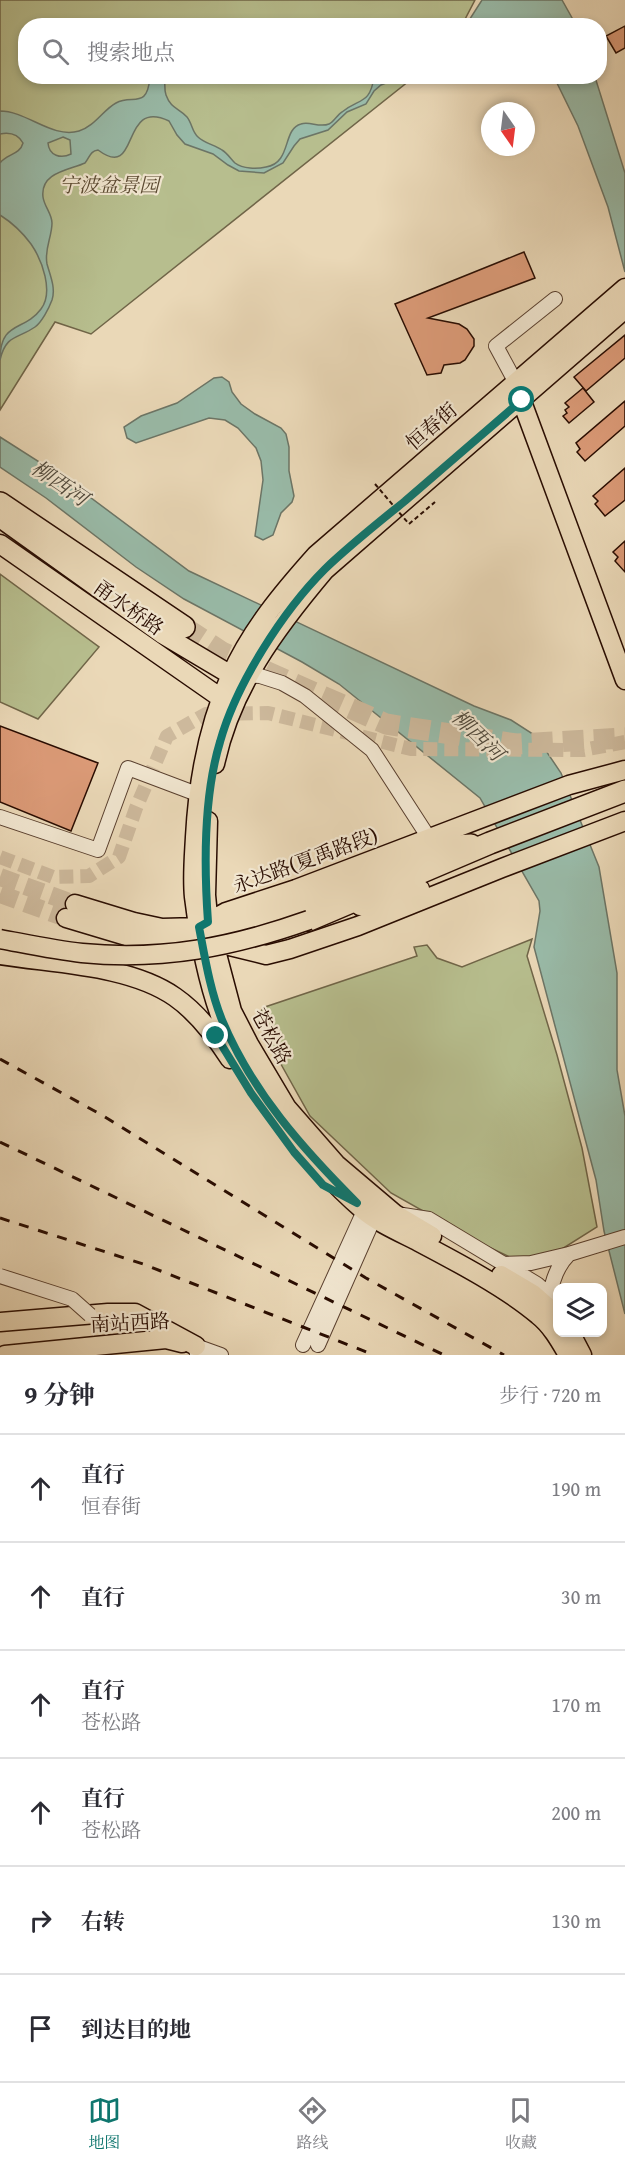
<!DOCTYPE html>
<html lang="zh">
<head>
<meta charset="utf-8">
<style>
	:root { --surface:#fff; --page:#f7f7f7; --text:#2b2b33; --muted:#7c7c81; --line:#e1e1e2; --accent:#0f766e }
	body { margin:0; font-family:"Gentium Book Plus","Noto Serif SC",serif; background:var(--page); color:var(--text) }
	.controls { position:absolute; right:18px; bottom:18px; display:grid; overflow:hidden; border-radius:12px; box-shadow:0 3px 9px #0003 }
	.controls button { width:54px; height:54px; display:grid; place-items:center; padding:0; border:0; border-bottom:2px solid var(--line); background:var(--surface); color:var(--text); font:30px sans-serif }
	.compass { position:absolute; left:481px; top:102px; width:54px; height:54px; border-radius:50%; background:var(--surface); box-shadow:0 3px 9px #0003; rotate:166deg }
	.stop { position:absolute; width:18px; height:18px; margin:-14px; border:4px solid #0f766e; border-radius:50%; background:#fff }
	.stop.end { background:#0f766e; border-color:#fff; box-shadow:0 2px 6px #0008 }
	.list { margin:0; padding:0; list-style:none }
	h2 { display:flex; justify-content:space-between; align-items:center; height:78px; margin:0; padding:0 24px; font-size:26px }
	h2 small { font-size:20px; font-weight:400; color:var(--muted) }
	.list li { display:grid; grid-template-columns:39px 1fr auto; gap:18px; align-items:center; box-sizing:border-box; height:108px; padding:0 24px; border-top:2px solid var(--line) }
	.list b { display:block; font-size:22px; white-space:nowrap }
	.list p { margin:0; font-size:20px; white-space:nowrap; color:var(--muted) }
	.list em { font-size:20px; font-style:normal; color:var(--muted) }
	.icon { flex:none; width:33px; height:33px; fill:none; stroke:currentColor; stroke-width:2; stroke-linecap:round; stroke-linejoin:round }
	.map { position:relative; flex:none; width:625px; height:1355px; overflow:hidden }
	.search { position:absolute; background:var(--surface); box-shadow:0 3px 9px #0003; left:18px; right:18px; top:18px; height:66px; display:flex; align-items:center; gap:15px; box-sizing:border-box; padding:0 21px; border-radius:24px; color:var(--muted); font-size:22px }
	.sheet { height:726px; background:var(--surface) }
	nav { display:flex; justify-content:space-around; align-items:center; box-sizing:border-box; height:84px; border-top:2px solid var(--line); background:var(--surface); font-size:16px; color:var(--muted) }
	nav a { display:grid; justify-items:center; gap:3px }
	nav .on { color:var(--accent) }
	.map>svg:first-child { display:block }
	.green { fill:#b7be8e; stroke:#706548; stroke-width:1.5 }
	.water { fill:#99bba9; stroke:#6c7566; stroke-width:1.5; fill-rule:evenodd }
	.building { fill:#db9a77; stroke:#290c01; stroke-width:1.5 }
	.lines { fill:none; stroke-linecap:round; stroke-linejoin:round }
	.minor-tunnel { stroke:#cdb99c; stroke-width:14; stroke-dasharray:14 7; stroke-linecap:butt }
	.major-tunnel { stroke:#cdb99c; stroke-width:18; stroke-dasharray:18 9; stroke-linecap:butt }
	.highway-tunnel { stroke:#cdb99c; stroke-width:21; stroke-dasharray:21 10; stroke-linecap:butt }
	.minor-casing { stroke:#593f2e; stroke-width:16 }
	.major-casing { stroke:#290c01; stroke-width:21 }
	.highway-casing { stroke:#290c01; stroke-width:24 }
	.path { stroke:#290c01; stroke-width:2; stroke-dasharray:4.5 3; stroke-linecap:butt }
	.minor { stroke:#f1e6d0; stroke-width:14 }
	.major { stroke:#ead8b7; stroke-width:18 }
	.highway { stroke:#ead8b7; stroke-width:21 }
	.rail { stroke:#290c01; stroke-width:3; stroke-dasharray:10 10; stroke-linecap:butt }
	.minor-bridge-casing { stroke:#593f2e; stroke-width:16; stroke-linecap:butt }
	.major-bridge-casing { stroke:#290c01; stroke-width:21; stroke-linecap:butt }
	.path-bridge { stroke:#290c01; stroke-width:2; stroke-dasharray:4.5 3; stroke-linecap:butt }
	.minor-bridge { stroke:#f1e6d0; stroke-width:14 }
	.major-bridge { stroke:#ead8b7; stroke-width:18 }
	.route { stroke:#0f766e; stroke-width:8 }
	.labels { text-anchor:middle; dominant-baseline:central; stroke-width:4.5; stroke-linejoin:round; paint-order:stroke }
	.park-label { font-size:20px; font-style:italic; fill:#5b4a32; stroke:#f1e6d0 }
	.street-label { font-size:20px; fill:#290c01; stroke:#f1e6d0 }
	.water-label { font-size:21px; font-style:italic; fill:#50493c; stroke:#f1e6d0 }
</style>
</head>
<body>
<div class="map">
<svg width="625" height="1355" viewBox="0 0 625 1355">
	<rect width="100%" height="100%" fill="#ead8b7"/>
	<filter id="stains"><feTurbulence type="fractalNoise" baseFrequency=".00333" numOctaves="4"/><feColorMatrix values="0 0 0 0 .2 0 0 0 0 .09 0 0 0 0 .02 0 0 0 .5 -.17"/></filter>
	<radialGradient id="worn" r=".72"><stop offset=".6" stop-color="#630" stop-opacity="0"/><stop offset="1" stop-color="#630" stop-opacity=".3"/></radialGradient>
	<path class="green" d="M0,0H475L462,25L26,26V76L414,77L91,334L55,322L0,410Z
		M0,574L99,647L38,719L0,702Z
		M532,939L527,956L557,1055L582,1148L597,1227L554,1254L514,1259L478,1242L391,1193L310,1116L268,1041L258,1014L265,1007L417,956L414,947L427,945L437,958L462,967Z"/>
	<path class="water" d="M482,0H562L576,25H466Z
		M150,77H165C165,82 164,89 166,95C171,109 179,108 187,117C192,123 192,132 198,137C204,143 215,145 222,150C227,153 231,159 235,163C243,169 257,169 266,167C292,163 282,129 301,124C310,121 319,128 329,124C334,122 337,115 342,112C359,98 370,105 374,77H401L381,85L374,91L366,104L347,112L328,130L300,139L294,146L283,163L264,173L239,171L228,165L213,154L185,144L177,135L169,121C119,97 141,182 98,150C90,151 90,157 85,163C70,170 40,172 43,197C44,206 52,214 52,223C52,237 44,249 47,264C50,275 56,288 52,300C49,308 42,322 35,327C18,339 6,334 0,360C0,320 24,332 41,309C54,292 42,260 31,244C23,233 11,222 0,215V163C6,154 20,155 23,143C18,134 10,132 0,134V111C27,111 52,139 79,131C95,126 103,110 116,103C133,94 147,110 150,77ZM63,137L70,140L71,154C61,159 49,156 48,143Z
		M554,77H595L625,173V272L608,207L578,126Z
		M222,377L229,382L232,392L241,404L255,414L281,428L286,434L289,447V471L294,496L292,502L281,513L273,535L263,540L255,536L263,480L261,461L256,448L238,428L225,420L209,418L136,443L127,438L124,427L141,416L177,403L214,378Z
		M0,437L63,477L189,571L474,706L511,720L536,736L561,773L599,867L617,973V1070L625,1116V1314L604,1231L596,1180L534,947L540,911L539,901L480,798L339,684L302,662L184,599L136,567L46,498L0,467Z"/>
	<path class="building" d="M625,26V48L616,53L606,36Z
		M524,252L535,278L428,318L459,324L467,329L474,339V346L465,360L460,363L444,365L441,373L427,375L395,304Z
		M625,335V358L586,391L574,377Z
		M583,388L594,402L569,423L563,416L567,413L565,410L569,407L565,403Z
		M625,401V426L585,461L577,452L580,449L576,443Z
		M625,468V500L605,516L595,504L598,501L593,496Z
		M625,541V572L615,561L618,557L613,552Z
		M0,726L98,763L71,831L0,802Z"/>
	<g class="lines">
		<path class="minor-tunnel" d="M0,857L53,877L89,876L119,857L136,808L167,736L206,714L268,713L411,749L583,750L625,742"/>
		<path class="major-tunnel" d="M0,877L75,904
			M0,894L66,918"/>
		<path class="highway-tunnel" d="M184,627L222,652L386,724L516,744L625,738"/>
		<g class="minor-casing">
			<path id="minor" d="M516,383L496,346L555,299
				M242,675L260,676L282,683L305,696L372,750L429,838
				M0,817L98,850L128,768L197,794
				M403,1215L429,1219L537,1284L558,1303
				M569,1254L625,1237
				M504,1264L531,1263L569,1254C557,1266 552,1280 550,1297
				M303,1345L364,1211
				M318,1345L374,1218
				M197,1355L196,1346L221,1355"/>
		</g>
		<g class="major-casing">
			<path id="major" d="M518,391L625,680
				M0,518L162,634L231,675
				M0,544L231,705
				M215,764C231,688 276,628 325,570L625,309
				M75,904L134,922L162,928L199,927L226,912L296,889L569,785L625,770
				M360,906L420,889
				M208,916L206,895L208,821
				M66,918L126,936L163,942L201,939L266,955L290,949L358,926L502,868L625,821
				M214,943L232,1011L249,1044L287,1108L336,1164L395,1214L432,1236
				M0,955C55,964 129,965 175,997C198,1013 215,1036 230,1059
				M501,1275L533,1294L558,1316
				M0,1322L108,1313H135L196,1346
				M570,1332L582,1355
				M5,1355L166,1339L182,1343
				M568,1355C560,1341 551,1325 538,1315C505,1287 453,1260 415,1240C397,1231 377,1222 363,1210C309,1163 247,1085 221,1018C207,980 199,937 194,897C192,877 194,856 195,837C198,781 207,728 230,677C251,630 282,593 316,555L625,288"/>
		</g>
		<g class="highway-casing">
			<path id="highway" d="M0,503L184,627
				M309,920L490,843L625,791
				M201,939L227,925L302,902L443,847L471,845"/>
		</g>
		<path class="path" d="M409,524L435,502"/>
		<use href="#minor" class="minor"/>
		<use href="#major" class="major"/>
		<use href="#highway" class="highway"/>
		<path class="rail" d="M0,1059L100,1114L366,1278L504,1355
			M0,1142L444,1355
			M0,1218L143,1264L374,1355"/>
		<g class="minor-bridge-casing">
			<path id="minor-bridge" d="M0,1276L72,1299L90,1315"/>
		</g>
		<g class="major-bridge-casing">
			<path id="major-bridge" d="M0,939C27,944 55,950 82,953C162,961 233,947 309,920"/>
		</g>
		<path class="path-bridge" d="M375,484L409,524"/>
		<use href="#minor-bridge" class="minor-bridge"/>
		<use href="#major-bridge" class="major-bridge"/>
	</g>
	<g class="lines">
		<path class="route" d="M216,1036L251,1093L294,1152L323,1185L357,1203C303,1149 252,1092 222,1020C210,990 205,958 199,927L208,922C204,866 204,795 220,742C236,684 283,611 325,569C350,545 378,523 405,501C444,467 483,434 522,400"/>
	</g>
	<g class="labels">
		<g class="park-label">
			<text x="109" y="184">宁波盆景园</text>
		</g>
		<g class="street-label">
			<text transform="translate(431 426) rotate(-41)">恒春街</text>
			<text transform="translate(129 607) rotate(35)">甬水桥路</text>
			<text transform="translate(305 860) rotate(-20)">永达路(夏禹路段)</text>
			<text transform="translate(272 1036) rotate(61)">苍松路</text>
			<text transform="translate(130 1322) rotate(-3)">南站西路</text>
		</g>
		<g class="water-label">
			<text transform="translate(60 483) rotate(34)">柳西河</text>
			<text transform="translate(478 735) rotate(44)">柳西河</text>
		</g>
	</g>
	<rect width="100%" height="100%" filter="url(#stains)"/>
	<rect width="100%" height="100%" fill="url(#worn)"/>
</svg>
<div class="controls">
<button><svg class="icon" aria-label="layers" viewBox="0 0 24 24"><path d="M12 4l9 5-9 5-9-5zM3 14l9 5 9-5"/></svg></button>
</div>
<svg class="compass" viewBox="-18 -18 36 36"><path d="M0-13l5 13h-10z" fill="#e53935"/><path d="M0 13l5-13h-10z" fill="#7c7c81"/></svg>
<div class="stop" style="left:522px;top:400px"></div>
<div class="stop end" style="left:216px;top:1036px"></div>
<div class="search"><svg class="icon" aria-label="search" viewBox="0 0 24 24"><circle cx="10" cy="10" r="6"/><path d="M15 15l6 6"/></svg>搜索地点</div>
</div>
<section class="sheet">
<h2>9 分钟<small>步行 · 720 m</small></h2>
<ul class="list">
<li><svg class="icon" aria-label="ahead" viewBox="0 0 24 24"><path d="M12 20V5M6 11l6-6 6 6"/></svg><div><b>直行</b><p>恒春街</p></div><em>190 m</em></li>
<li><svg class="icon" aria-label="ahead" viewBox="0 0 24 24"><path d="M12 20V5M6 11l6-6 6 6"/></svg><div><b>直行</b></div><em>30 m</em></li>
<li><svg class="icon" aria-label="ahead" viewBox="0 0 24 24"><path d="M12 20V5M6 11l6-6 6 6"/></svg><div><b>直行</b><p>苍松路</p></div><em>170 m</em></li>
<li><svg class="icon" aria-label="ahead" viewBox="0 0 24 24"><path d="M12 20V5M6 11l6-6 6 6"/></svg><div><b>直行</b><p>苍松路</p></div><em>200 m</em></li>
<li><svg class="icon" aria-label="right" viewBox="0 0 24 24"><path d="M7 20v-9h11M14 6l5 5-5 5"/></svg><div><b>右转</b></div><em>130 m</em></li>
<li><svg class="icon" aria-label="arrive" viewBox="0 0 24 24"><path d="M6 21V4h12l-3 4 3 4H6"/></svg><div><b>到达目的地</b></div></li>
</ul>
</section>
<nav>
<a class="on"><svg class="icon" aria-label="map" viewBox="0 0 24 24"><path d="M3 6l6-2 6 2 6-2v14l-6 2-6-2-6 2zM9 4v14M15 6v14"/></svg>地图</a>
<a><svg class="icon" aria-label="directions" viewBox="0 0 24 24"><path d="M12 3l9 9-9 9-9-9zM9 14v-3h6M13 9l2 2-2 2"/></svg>路线</a>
<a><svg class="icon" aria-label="saved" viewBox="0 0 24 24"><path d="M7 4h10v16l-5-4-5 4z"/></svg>收藏</a>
</nav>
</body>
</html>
